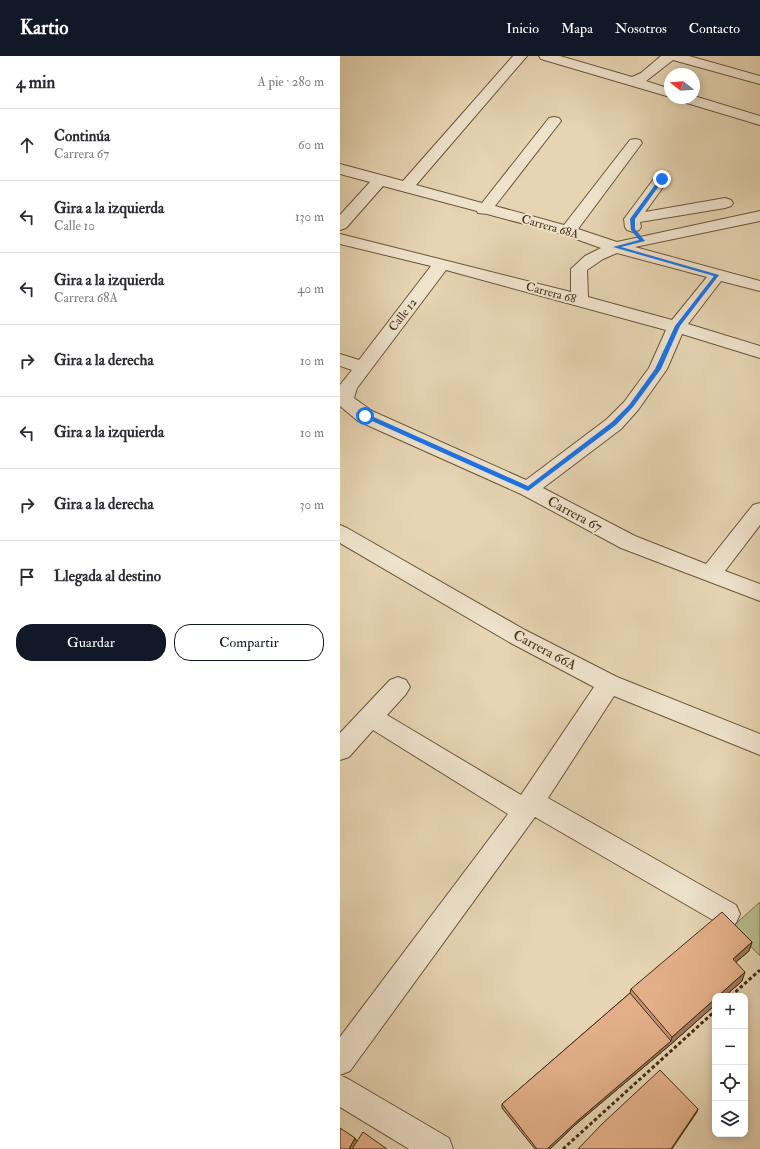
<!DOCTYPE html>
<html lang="es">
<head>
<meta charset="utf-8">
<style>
	:root { --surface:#fff; --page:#f7f7f7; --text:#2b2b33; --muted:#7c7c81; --line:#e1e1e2; --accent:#111827 }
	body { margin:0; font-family:"IM FELL Double Pica",serif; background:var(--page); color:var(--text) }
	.controls { position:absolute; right:12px; bottom:12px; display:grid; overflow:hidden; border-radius:8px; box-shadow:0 2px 10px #0003 }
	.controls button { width:36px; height:36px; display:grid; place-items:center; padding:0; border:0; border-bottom:1px solid var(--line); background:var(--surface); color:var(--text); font:20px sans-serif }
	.compass { position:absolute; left:324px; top:12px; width:36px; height:36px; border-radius:50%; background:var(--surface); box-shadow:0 2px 10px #0003; rotate:287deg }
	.stop { position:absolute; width:12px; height:12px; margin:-9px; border:3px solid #1a73e8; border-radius:50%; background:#fff }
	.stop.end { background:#1a73e8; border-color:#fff; box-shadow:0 1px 4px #0008 }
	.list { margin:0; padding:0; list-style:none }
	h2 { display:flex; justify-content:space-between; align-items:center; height:52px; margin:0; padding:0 16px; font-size:17px }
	h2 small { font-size:13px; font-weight:400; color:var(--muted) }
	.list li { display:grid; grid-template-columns:26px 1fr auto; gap:12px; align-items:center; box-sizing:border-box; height:72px; padding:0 16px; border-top:1px solid var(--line) }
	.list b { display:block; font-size:15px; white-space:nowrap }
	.list p { margin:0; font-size:13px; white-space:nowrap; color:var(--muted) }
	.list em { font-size:13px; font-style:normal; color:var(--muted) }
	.actions { display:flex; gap:8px; padding:12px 16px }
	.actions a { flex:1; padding:9px 0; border:1px solid var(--accent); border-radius:16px; text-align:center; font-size:14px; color:var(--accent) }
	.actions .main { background:var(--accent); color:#fff }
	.icon { flex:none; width:22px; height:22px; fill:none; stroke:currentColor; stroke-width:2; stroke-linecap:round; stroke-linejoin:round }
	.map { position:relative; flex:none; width:420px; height:1093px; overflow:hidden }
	header { display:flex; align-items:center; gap:24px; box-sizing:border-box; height:56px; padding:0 20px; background:var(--accent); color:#fff }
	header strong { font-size:19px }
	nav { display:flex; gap:22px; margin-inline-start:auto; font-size:14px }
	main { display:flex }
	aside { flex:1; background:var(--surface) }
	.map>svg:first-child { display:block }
	.green { fill:#b7bc8b; stroke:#7e744e }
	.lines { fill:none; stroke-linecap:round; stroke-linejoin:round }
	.minor-casing { stroke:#6c5639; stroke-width:2 }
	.path { stroke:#442c11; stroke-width:3; stroke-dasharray:3.5 2.5; stroke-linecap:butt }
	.minor { fill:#efe3cd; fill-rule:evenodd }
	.wall { fill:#c29675; stroke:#442c11 }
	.shaded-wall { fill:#9e7a5f; stroke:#442c11 }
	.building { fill:#e2af88; stroke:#442c11 }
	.route { fill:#1a73e8 }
	.labels { text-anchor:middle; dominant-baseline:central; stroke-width:4; stroke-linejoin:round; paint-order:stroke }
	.far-street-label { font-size:12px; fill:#442c11; stroke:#efe3cd }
	.street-label { font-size:14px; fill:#442c11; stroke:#efe3cd }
</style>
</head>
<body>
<header>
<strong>Kartio</strong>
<nav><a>Inicio</a><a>Mapa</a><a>Nosotros</a><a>Contacto</a></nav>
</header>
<main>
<aside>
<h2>4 min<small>A pie · 280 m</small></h2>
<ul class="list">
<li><svg class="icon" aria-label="ahead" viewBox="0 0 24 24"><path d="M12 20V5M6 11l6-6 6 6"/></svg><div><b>Continúa</b><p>Carrera 67</p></div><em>60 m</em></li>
<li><svg class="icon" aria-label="left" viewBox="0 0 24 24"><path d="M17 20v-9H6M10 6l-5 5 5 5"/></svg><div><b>Gira a la izquierda</b><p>Calle 10</p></div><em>130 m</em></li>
<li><svg class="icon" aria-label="left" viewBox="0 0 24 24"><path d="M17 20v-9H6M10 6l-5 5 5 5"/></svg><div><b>Gira a la izquierda</b><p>Carrera 68A</p></div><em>40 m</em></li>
<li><svg class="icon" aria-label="right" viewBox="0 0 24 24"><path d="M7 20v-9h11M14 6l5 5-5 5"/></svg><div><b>Gira a la derecha</b></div><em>10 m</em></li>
<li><svg class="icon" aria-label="left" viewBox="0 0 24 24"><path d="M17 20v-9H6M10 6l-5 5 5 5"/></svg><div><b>Gira a la izquierda</b></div><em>10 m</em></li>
<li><svg class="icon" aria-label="right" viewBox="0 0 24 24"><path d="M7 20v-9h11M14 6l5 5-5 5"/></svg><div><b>Gira a la derecha</b></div><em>30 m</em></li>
<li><svg class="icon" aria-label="arrive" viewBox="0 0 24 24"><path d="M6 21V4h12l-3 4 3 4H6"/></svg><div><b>Llegada al destino</b></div></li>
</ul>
<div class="actions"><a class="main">Guardar</a><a>Compartir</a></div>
</aside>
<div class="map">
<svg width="420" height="1093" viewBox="0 0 420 1093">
	<rect width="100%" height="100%" fill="#e6d4b2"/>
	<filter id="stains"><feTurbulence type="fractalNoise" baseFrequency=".005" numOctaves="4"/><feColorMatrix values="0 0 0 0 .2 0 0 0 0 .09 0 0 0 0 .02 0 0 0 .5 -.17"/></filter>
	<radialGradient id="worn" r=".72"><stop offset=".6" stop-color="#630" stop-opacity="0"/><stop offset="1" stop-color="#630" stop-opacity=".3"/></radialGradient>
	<path class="green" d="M420,846V900L392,871Z"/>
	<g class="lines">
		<g class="minor-casing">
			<path id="minor" d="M173,0H187L76,129L142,147L209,62L214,61L219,62L221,65L155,150L224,169L290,84L295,83L300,84L302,87L238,173L277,186L420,155V165L295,191L420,225V235L381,225L348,268L420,290V302L342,278L327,313L298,354L281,373L203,432L295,480L366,508L413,449L420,447V469L385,515L420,528V545L281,492L181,438L18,365L0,350V329L12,314L0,310V298L19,304L91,210L0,188V178L231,236V213L245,200L261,192L222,178L147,158L138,157L137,155L43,130L6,172L0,174V159L30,126L0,118V108L63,125ZM277,197L367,221L332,264L248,241L247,214L263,203ZM106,214L326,274L309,312L284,346L267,363L186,424L32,355L14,342L17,332Z
				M199,0H220L292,21L301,17L321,0H349L420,20V28L333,4L306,25L330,33V41L201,3Z
				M354,40L420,60V69L340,45L338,42H354Z
				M321,118L326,120L329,123L305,156L385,142L391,144L393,147L391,150L385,152L300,166L301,171L299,174L293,176L287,174L285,171L284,163L316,120Z
				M0,469L7,472L185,574L277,621L420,678V699L274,640L208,742L396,849L400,858L396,867L387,871L378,867L195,761L10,1015L0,1019L10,1024L109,1082L113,1093H69L0,1051V981L168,758L33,674L9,701L0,704V677L50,624L58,621L66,624L70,631L66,638L47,659L181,739L254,631L169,586L0,487Z"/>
		</g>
		<path class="path" d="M391,940L420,914
			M223,1093L375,955"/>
		<use href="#minor" class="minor"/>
	</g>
	<path class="wall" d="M412,886L409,895L396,906L402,925L330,989L235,1069L210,1093H195L162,1052V1048L290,937L291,933Z"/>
	<path class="shaded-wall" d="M412,886L409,895L390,911L393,903Z
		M405,916L402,925L385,940H378Z
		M375,943V949L330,989L235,1069L210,1093H207L236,1066L331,985L332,981Z
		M358,1053L357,1056L332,1093H331Z
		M15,1082L19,1089L16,1093H9Z"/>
	<path class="building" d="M382,856L412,886L393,903L405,916L378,940H375V943L332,981L291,933Z
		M290,937L331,985L236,1066L207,1093H197L162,1048Z
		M320,1014L358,1053L331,1093H238L262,1068Z
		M0,1072L15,1082L9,1093H0Z
		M23,1076L47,1093H12Z"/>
	<path class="route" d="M320,122L324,123L295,163V173L305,185L281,191L379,219L340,270L321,313L293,351L276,369L188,435L23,361V358H27L188,430L272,366L289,349L315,313L335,270L374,220L273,191L299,184L291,174L290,163Z"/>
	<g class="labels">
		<g class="far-street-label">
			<text transform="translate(210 171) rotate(16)">Carrera 68A</text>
			<text transform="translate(211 237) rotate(15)">Carrera 68</text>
			<text transform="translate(63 259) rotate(-52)">Calle 12</text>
		</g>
		<g class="street-label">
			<text transform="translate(235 458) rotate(28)">Carrera 67</text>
			<text transform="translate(205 594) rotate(28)">Carrera 66A</text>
		</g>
	</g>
	<rect width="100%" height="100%" filter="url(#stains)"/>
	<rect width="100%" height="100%" fill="url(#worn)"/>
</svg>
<div class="controls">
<button>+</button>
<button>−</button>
<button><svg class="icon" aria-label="locate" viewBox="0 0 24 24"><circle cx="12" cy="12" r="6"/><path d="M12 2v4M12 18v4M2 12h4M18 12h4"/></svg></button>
<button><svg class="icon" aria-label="layers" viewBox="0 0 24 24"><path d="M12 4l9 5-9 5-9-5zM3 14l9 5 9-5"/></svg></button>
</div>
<svg class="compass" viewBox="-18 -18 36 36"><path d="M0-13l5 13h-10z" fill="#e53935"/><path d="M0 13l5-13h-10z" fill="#7c7c81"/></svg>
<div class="stop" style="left:25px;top:360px"></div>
<div class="stop end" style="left:322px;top:123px"></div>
</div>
</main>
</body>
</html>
